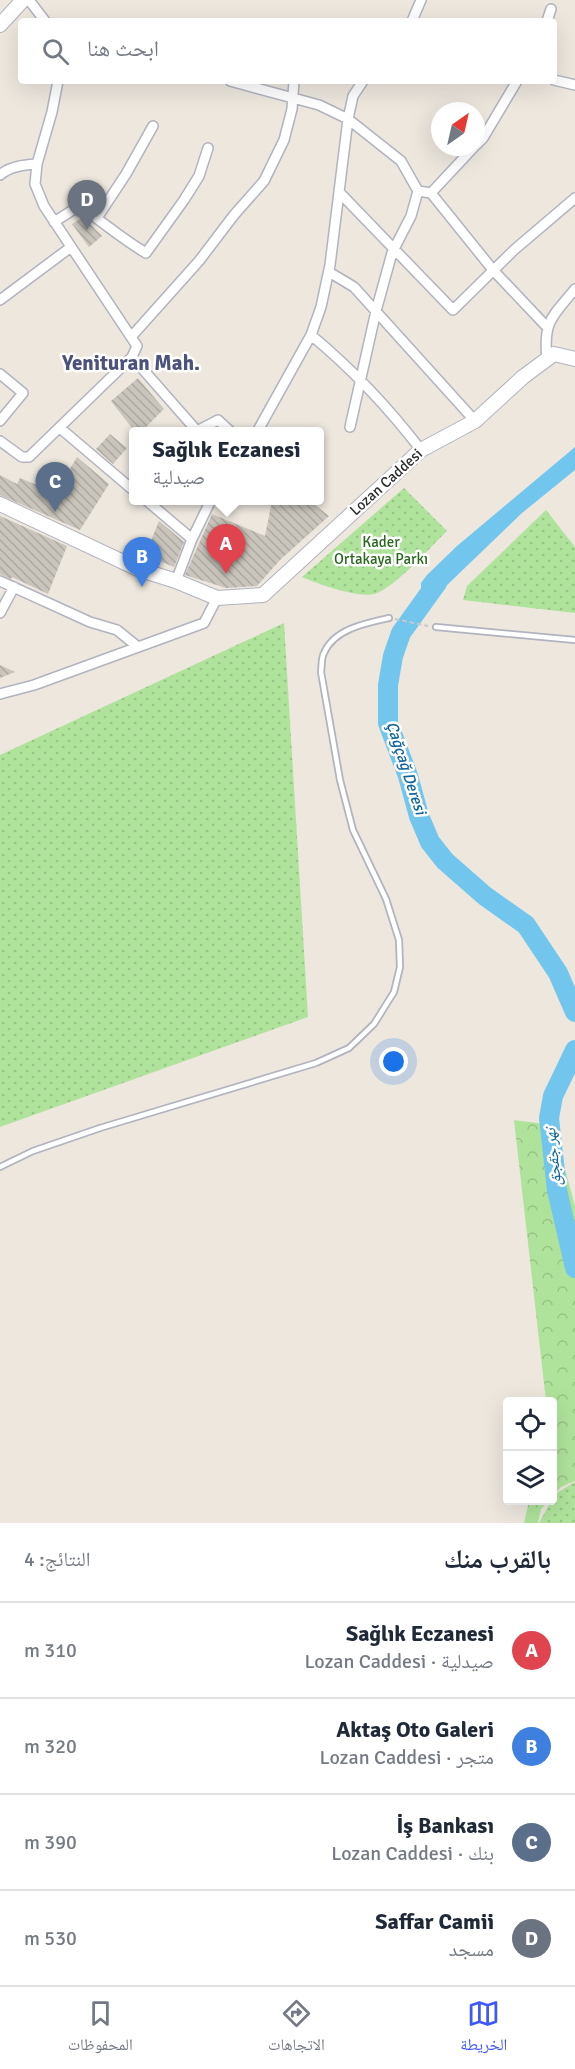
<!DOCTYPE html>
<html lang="ar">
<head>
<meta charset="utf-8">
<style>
	:root { --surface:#fff; --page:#f6f6f7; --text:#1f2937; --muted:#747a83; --line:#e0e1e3; --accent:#3f58f9 }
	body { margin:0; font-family:Signika,"Noto Naskh Arabic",sans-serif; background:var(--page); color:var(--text); direction:rtl }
	.controls { position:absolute; right:18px; bottom:18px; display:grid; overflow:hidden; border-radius:6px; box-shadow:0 6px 24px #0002 }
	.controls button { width:54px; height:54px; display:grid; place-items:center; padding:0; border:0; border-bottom:2px solid var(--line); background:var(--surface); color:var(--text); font:30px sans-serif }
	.compass { position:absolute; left:431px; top:102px; width:54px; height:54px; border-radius:50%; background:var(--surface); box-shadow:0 6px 24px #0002; rotate:34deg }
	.you { position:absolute; left:394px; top:1062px; width:21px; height:21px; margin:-15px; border:4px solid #fff; border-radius:50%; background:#1a73e8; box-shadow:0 0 0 9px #1a73e833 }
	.badge { display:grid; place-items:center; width:39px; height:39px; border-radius:50%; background:var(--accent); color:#fff; font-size:20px; font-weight:700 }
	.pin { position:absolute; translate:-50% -50px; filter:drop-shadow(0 2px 3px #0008) }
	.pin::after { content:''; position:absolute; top:32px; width:21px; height:18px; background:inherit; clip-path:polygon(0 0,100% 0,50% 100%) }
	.popup { position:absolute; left:129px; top:427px; width:195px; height:78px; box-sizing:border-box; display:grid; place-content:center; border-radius:6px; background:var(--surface); filter:drop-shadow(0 2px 4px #0005); font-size:20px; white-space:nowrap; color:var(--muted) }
	.popup b { font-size:22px; color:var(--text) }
	.popup::after { content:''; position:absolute; left:50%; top:100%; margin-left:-12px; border:12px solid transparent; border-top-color:var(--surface) }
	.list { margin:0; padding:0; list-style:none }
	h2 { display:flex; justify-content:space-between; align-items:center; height:78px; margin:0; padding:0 24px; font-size:26px }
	h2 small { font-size:20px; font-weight:400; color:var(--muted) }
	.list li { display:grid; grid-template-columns:39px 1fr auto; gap:18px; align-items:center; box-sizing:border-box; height:96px; padding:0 24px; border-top:2px solid var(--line) }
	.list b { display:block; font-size:22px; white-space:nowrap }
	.list p { margin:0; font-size:20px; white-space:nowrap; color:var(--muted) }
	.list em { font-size:20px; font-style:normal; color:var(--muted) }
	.icon { flex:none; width:33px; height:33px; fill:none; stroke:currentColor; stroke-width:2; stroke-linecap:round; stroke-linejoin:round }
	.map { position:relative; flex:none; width:575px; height:1523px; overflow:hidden; direction:ltr }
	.search { position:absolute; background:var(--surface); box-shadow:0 6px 24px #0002; left:18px; right:18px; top:18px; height:66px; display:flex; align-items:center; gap:15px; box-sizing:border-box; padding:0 21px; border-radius:6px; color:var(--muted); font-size:22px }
	.sheet { height:462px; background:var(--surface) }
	nav { display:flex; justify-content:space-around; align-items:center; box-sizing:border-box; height:84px; border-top:2px solid var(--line); background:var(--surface); font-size:16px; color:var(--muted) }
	nav a { display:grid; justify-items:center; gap:3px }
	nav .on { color:var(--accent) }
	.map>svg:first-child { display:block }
	.green { fill:url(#green-dots) }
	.forest { fill:url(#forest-crowns) }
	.water { fill:#72c6ee }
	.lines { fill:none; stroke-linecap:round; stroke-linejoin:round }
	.river { stroke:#72c6ee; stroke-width:20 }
	.building { fill:url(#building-back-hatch) }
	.lane-casing { stroke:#b1b3bf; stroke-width:8 }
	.street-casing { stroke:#b1b3bf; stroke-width:12 }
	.secondary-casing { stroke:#b1b3bf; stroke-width:16 }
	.path { stroke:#c8c8c8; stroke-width:2; stroke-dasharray:4.5 3; stroke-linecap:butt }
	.lane { stroke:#fff; stroke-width:4.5 }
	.street { stroke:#fff; stroke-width:9 }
	.secondary { stroke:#fff; stroke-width:14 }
	.labels { text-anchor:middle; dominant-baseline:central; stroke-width:5; stroke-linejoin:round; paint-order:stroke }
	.street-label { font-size:15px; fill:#2b2b2b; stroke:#fff }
	.park-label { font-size:15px; fill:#27691b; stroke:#fff }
	.water-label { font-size:16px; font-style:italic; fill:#0e649c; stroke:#fff }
	.district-label { font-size:21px; font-weight:bold; fill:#4c527c; stroke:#fff }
</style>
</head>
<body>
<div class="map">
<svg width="575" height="1523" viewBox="0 0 575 1523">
	<defs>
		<pattern id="green-dots" width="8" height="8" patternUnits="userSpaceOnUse" patternTransform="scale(1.5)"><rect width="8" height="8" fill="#afe39b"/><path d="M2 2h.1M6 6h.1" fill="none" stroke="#97c386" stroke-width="1.8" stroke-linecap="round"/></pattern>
		<pattern id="forest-crowns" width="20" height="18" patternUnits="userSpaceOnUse" patternTransform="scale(1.5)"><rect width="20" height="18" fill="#afe39b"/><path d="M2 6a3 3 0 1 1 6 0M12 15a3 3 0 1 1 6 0" fill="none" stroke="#97c386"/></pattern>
		<pattern id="building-back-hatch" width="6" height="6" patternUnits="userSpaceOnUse" patternTransform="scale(1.5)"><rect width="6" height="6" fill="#c9c5bc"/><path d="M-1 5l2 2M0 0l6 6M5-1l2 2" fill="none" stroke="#ada9a2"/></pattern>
	</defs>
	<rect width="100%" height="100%" fill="#ede7de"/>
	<path class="green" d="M404,488L447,531C431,546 394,589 374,594C357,598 318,584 302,577Z
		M546,510L575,547V613L463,600L467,586Z
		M284,623L308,1017L0,1127V755Z
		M575,1482V1523H539L555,1494Z"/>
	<path class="forest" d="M514,1120L553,1125L575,1206V1481L561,1487L553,1496L552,1402L546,1401Z
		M529,1501H549L541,1509L538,1523H524Z"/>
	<path class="water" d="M575,447V470L522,513L444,588L421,604V583L427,575L457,546Z"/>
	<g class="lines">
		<path class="river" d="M437,583L401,633L393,656L388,685V723L408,776L419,816L430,842L445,861L485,896L526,925L558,973L575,1012
			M575,1050L553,1096L549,1118L557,1190L575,1268"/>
	</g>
	<path class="building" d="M83,217L102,236L89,247L72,224Z
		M138,378L164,409L141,432H135L111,401Z
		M110,434L127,448L113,464L96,449Z
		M77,457L109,484L80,530L0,495V475L17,484L20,478L37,485L42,476L61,484Z
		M272,501H310L329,516L280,560L257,586L226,588L185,575L212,514L265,536Z
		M0,516L67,546L48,594L12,577L11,579L0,574Z
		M159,521L184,542L174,567L145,555Z
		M0,665L15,672L0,678Z"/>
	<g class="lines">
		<g class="lane-casing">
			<path id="lane" d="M436,627L575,640
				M0,1167L33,1151L100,1128L316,1063L349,1048L374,1024L394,992L400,967L399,940L386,899L353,830L340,780L321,672C322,666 321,658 324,653C334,629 366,623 389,618"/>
		</g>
		<g class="street-casing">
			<path id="street" d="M29,0L45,21
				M412,21L421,0
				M547,21L551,9
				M554,80L575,85
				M58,81L52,112L37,164L35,184L44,206L137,346L132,357L197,431L218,420L231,432
				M230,81L319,105L348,119L401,161L418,191L411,216L392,253L376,311L350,427
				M476,145L483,138L517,81
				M0,175C10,166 24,165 37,164
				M418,191L431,193L493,270L547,327
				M339,192L453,310L514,250L575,198
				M431,193L474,147
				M97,218L126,174L153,126
				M54,222L79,206C102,221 122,239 146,253L184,200L199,176L208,148
				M329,272L354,287L475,421
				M0,300L71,247
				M311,335C352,369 388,407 421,450
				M131,337L199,261L234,215L264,181L284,140L292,109L294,81
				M547,359C543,321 552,317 575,289
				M0,374L23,393L0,421
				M60,428L133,490
				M257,432L311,335L321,307L330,265L348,119L353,96L363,81
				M0,441L22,457H29L132,357
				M146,500L192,539
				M0,581L90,622L117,630L138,647
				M176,581L192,539L211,500
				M0,613L14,587
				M0,694L34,685L204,623L217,598"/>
		</g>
		<g class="secondary-casing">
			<path id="secondary" d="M0,25L23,0
				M0,504L138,569L176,581L217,598L263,595L421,450L475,421L523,377L554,354L575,359"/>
		</g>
		<path class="path" d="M395,619L428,626"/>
		<use href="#lane" class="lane"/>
		<use href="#street" class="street"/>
		<use href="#secondary" class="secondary"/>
	</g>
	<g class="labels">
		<g class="street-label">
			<text transform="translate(386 482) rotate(-42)">Lozan Caddesi</text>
		</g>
		<g class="park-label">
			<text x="381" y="542">Kader<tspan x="381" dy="17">Ortakaya Parkı</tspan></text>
		</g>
		<g class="water-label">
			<text transform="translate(406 768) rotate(72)">Çağçağ Deresi</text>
			<text transform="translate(553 1157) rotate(-96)">نهر جقجق</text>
		</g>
		<g class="district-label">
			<text x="131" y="363">Yenituran Mah.</text>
		</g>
	</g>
</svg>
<div class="controls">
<button><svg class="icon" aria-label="locate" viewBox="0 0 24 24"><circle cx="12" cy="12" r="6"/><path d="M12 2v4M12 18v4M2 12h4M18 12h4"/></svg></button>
<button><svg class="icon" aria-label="layers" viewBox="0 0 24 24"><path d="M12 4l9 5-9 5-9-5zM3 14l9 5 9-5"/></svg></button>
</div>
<svg class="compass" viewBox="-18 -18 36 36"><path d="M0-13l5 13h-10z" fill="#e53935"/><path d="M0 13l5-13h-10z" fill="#747a83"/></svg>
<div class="you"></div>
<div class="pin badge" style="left:226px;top:574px;background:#e0444e">A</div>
<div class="popup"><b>Sağlık Eczanesi</b>صيدلية</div>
<div class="pin badge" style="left:142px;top:587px;background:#3f7fe0">B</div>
<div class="pin badge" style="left:55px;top:512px;background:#5c6f8a">C</div>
<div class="pin badge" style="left:87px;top:230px;background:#6b7280">D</div>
<div class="search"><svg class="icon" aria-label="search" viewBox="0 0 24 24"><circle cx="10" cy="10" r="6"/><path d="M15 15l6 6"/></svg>ابحث هنا</div>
</div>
<section class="sheet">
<h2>بالقرب منك<small>النتائج: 4</small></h2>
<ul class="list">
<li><span class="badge" style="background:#e0444e">A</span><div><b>Sağlık Eczanesi</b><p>صيدلية · Lozan Caddesi</p></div><em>310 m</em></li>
<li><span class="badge" style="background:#3f7fe0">B</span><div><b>Aktaş Oto Galeri</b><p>متجر · Lozan Caddesi</p></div><em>320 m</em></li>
<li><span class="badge" style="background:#5c6f8a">C</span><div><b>İş Bankası</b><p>بنك · Lozan Caddesi</p></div><em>390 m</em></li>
<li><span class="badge" style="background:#6b7280">D</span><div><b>Saffar Camii</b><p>مسجد</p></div><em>530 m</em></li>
</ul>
</section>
<nav>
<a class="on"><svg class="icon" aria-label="map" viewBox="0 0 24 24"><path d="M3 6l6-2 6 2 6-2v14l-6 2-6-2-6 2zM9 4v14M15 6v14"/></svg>الخريطة</a>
<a><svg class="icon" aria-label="directions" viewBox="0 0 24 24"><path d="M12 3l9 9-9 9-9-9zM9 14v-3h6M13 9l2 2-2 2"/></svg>الاتجاهات</a>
<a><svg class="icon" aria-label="saved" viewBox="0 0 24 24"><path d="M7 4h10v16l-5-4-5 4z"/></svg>المحفوظات</a>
</nav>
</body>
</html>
